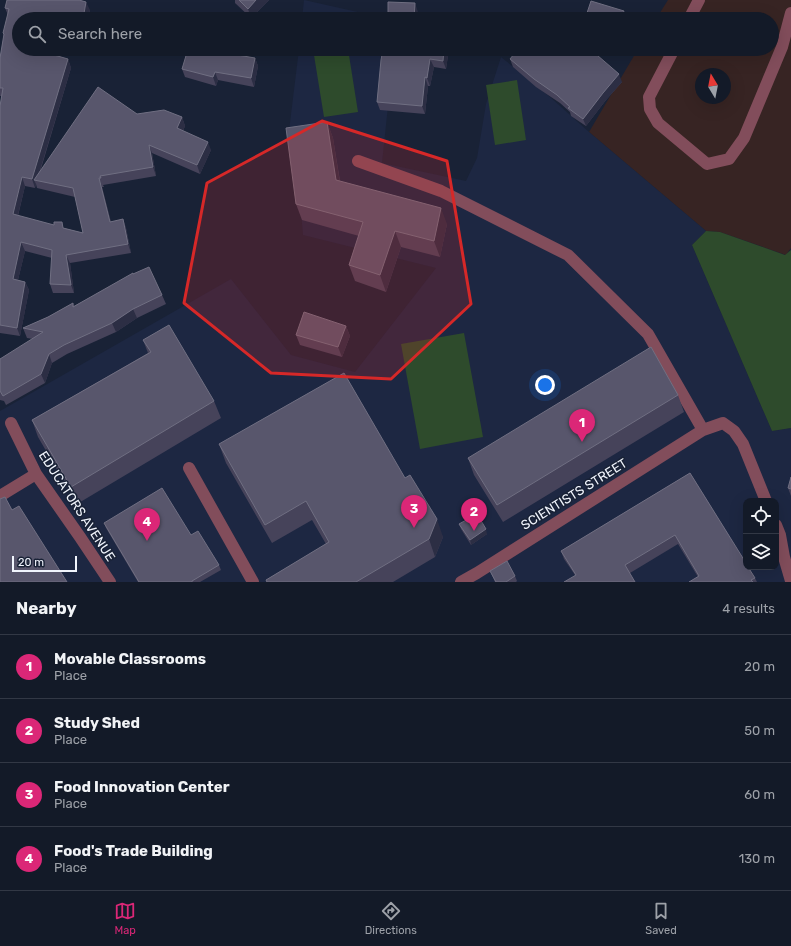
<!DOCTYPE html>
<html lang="en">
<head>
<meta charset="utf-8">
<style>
	:root { --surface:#131a28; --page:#1c2330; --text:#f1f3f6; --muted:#9da1a8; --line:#323845; --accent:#db2777 }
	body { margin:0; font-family:Rubik,sans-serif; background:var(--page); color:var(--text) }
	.controls { position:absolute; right:12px; bottom:12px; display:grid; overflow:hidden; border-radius:8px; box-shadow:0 4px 16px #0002 }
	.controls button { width:36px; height:36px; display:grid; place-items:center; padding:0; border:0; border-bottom:1px solid var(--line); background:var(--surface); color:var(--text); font:20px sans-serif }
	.compass { position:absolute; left:695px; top:68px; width:36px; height:36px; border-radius:50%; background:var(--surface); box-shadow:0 4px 16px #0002; rotate:350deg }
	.scale { position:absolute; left:12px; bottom:10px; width:65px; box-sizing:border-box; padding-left:4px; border:2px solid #f1f5fd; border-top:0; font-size:11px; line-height:14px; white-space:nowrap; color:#f1f5fd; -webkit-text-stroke:3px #192236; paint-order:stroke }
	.you { position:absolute; left:545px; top:385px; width:14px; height:14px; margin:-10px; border:3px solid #fff; border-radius:50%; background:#1a73e8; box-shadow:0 0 0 6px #1a73e833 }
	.badge { display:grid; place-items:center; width:26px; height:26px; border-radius:50%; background:var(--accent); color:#fff; font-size:13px; font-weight:700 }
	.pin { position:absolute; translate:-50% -33px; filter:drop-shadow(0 1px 2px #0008) }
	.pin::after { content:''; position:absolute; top:21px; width:14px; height:12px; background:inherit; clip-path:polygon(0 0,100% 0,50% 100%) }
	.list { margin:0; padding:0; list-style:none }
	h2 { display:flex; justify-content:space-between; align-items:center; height:52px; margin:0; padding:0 16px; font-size:17px }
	h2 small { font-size:13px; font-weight:400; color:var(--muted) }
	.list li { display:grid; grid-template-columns:26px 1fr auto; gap:12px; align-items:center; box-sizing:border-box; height:64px; padding:0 16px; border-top:1px solid var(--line) }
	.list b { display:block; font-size:15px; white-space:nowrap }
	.list p { margin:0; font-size:13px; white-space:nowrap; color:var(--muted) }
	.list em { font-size:13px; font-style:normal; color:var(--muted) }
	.icon { flex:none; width:22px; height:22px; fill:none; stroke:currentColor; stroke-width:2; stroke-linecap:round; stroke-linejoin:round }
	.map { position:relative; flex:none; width:791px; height:582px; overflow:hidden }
	.search { position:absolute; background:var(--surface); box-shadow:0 4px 16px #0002; left:12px; right:12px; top:12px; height:44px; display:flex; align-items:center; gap:10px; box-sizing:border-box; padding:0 14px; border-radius:22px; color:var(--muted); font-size:15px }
	.sheet { height:308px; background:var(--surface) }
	nav { display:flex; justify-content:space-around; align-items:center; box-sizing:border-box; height:56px; border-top:1px solid var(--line); background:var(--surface); font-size:11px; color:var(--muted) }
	nav a { display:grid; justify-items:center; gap:2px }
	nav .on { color:var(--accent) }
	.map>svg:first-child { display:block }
	.industrial { fill:#372423; fill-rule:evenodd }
	.built { fill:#1d2742; fill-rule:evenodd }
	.green { fill:#2e4b2c }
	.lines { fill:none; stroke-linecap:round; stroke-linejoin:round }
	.minor { stroke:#824d5b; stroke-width:12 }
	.wall { fill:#46435a; fill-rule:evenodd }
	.shaded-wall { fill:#2c2e44 }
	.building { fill:#58566c; stroke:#706f82 }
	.marked { fill:#d62828; fill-opacity:0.2; stroke:#d62828; stroke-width:3; stroke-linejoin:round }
	.labels { text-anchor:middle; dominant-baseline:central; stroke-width:3; stroke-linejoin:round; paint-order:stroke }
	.street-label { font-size:13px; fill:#f1f5fd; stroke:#192236 }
</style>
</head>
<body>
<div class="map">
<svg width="791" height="582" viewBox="0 0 791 582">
	<rect width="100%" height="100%" fill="#192236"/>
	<path class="industrial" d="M668,0H791V248L786,255L720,232L706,231L589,132L638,49H772V19H656ZM701,74H725V98H701Z"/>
	<path class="built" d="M304,0L389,19H302Z
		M299,49H394L382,163L466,181L477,158L486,104L501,57L550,97L589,132L706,231L692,245L772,431L791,428V582H0V411L231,279L291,355L355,372L436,268L303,235L295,142L288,139ZM746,501H776V567H746Z"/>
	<path class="green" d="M313,49H348L358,112L324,117Z
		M517,80L526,140L495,145L486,85Z
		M706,231L720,232L785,255L791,250V428L772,431L692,245Z
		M464,333L483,437L420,449L401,344Z"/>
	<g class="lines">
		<path class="minor" d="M689,19L699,0
			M674,49L649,97L650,109L658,123L707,164L729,159L744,138L782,47L791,13
			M358,161L441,191L568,255L648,334L703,430
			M11,423L36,474L80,537L110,582
			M189,468L253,582
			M0,496L36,474
			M776,525L780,535L784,557L791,581
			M461,582L477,573L703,430L723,423L734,431L743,444L766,501"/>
	</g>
	<path class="wall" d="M235,0H269L251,18L235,3Z
		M5,8L90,10L88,19H19V49H46L45,52L68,59L71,68L40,172L137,114L182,117L185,126L183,131L211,150L200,174L152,153L156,176L103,185L104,187H102L111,222L123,219L126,228L131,253L70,263L74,293H53L50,284L52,258L25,251L18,280L25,282L29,290L20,336L0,333V106L2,96H0V58L4,36L3,33L8,15ZM36,184L37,188L75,197L83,233L18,216L25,186L35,188Z
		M188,49H223L225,53L255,58L258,66L254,87L218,80L216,86L185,77L182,69Z
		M383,49H449L446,69L434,67L430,86H428L425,114L380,110L377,102Z
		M510,59L622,82L606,100L586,126L571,116L570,112L560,103L536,87L513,67Z
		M327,122L333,138L340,181L447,224L440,257L401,247L386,292L355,281L349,265L359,236L302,220L296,204Z
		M134,274L162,295L166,304L137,318L116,332L67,354L52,363L45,383L6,405L4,401L0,400V359L33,339L27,338L23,328L48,317L73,303L74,306Z
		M346,326L350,336L342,357L300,345L296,335Z
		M143,340L214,401L221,418L77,504L38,437L32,420L148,353Z
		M678,395L684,412L503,522L474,475L468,458Z
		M219,444L405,478L443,537L435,557L393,582H266V580L326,544L312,520L272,543L226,463Z
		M690,473L755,578L757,582H689L698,577L678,544L630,573L575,575L564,559L561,551Z
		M791,477V496L788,488Z
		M104,523L191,535L219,565L221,570L200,582H138L106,528Z
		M459,524L487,534L471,545L461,529Z
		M490,571L515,576L517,581L516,582H495Z"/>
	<path class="shaded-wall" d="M256,0H269L251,18L248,9Z
		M86,2L90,10L88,19H83Z
		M415,3L418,12L417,19H414Z
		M624,11L626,19H621Z
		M40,49H46L43,59L40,51Z
		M221,49H223L225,54L220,52Z
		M444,49H449L446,69L443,61Z
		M255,58L258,66L254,87L251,78Z
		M68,59L71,68L37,180H34L36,184L35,188L32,179Z
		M430,59L434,67L430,86L427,78Z
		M215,72L218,80L216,86L213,77Z
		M619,74L622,82L606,100L586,126L583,119L603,93Z
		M425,77L428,86L425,114L422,106Z
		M182,117L185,126L180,137L177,128Z
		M327,122L333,138L342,196L336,180Z
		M208,142L211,150L200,174L197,165Z
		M149,145L152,153L156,176L153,167Z
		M22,177L25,186L16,223L13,214Z
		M99,178L102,187L113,231L110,222Z
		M441,208L447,224L440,257L434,241Z
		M123,219L126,228L131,253L128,244Z
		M395,231L401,247L386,292L380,275Z
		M21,242L25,251L16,288L13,279Z
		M66,255L70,263L74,293L71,285Z
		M25,282L29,290L20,336L17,328Z
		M133,309L137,318L116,332L112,323Z
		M346,326L350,336L342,357L338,347Z
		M49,354L52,363L45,383L41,374Z
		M437,519L443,537L435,557L429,539Z
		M486,529L487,534L471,545L470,540Z"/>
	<path class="building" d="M7,0H79L86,2L83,19H55L49,18V19H19V49H40V51L68,59L32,179L22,177L13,214L54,225V222H62L63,228L83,233L73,188L34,180L98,87L137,114L164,110L182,117L177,128L208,142L197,165L149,145L153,167L100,176L101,178H99L110,222L123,219L128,244L66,255L71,285L50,284L52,250L21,242L13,279L25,282L17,328L0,325V106L3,88H0V58L4,34L3,33L9,9L5,8Z
		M239,0H256L248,9Z
		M591,1L624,11L621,19H585Z
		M388,2L415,3L414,19H388Z
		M188,49H221L220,52L255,58L251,78L215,72L213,77L182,69Z
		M383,49H444L443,61L430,59L427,78L425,77L422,106L377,102L381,60Z
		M518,49H574L576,50V49H590L619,74L603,93L583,119L568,108L570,107L557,95L534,79L510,59Z
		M327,122L336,180L441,208L434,241L395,231L380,275L349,265L363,222L296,204L286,128Z
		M149,267L162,295L133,309L112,323L64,345L49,354L41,374L3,396L0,391V359L43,332L23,328L48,317L73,303V307L133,273V274Z
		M304,312L346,326L338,347L296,335Z
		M169,325L214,401L71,487L32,420L151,352L143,340Z
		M651,347L678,395L497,505L468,458Z
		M344,373L405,478L410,475L437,519L429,539L356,582H267L266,580L329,542L306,501L265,525L219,444Z
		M690,473L746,563V567H748L755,578L751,580L753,582H689L699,576L675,535L625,565L635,582H564L576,575L561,551Z
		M791,477V489L788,488Z
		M162,488L191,535L198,531L219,565L192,581V582H139L104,523Z
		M5,497L12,510L19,506L67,582H0V499Z
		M477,514L486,529L470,540L459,524Z
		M507,561L515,576L506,582H496L490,571Z"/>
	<path class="marked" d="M322,121L447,161L471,304L391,379L271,373L184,303L207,183Z"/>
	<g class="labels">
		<g class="street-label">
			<text transform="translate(574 494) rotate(-32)">SCIENTISTS STREET</text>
			<text transform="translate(77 506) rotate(57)">EDUCATORS AVENUE</text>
		</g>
	</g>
</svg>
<div class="controls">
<button><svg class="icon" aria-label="locate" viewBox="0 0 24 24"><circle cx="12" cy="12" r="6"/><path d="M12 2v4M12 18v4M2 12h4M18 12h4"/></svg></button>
<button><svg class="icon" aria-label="layers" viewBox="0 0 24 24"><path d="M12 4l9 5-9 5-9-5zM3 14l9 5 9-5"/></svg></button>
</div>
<svg class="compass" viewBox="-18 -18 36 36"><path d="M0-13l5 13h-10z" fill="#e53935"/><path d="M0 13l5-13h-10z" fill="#9da1a8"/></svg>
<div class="scale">20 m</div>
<div class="you"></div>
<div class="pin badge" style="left:582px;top:442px">1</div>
<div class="pin badge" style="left:474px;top:531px">2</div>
<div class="pin badge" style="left:414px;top:528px">3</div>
<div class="pin badge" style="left:147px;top:541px">4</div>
<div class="search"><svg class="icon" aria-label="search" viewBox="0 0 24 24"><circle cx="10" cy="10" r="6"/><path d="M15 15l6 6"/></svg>Search here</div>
</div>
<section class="sheet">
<h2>Nearby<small>4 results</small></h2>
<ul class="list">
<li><span class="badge">1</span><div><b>Movable Classrooms</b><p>Place</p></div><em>20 m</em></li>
<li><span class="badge">2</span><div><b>Study Shed</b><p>Place</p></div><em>50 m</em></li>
<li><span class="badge">3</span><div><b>Food Innovation Center</b><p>Place</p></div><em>60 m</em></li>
<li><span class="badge">4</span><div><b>Food's Trade Building</b><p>Place</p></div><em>130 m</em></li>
</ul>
</section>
<nav>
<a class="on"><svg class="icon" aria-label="map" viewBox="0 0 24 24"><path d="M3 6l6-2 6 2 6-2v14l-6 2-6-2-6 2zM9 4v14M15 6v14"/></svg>Map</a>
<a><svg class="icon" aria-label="directions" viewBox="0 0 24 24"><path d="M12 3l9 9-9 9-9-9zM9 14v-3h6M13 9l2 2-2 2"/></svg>Directions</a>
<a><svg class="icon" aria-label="saved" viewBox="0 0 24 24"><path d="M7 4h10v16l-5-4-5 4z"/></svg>Saved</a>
</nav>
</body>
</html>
